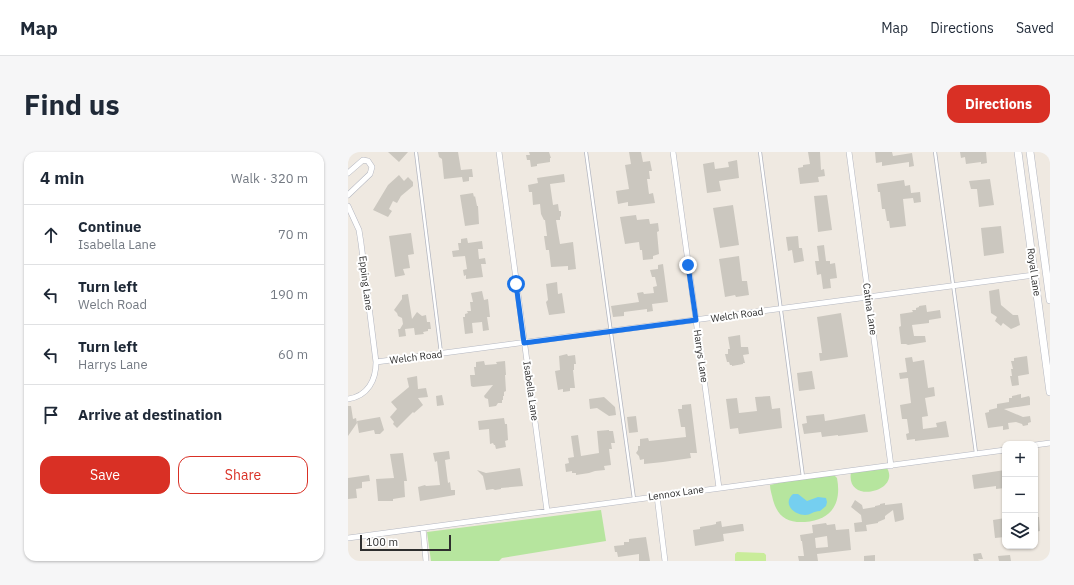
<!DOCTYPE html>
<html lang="en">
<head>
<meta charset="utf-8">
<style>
	:root { --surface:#fff; --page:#f6f6f7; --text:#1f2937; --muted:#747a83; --line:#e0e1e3; --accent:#d93025 }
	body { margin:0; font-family:"IBM Plex Sans",sans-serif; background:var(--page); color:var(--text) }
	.controls { position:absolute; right:12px; bottom:12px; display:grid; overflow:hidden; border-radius:8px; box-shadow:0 1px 3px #0004 }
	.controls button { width:36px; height:36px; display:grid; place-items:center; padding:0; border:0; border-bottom:1px solid var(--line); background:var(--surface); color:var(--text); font:20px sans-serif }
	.scale { position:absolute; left:12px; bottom:10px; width:91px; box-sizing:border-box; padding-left:4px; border:2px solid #2e2e2e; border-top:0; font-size:11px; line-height:14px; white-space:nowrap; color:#2e2e2e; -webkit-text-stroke:3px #fff; paint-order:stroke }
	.stop { position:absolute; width:12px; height:12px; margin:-9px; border:3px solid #1a73e8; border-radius:50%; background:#fff }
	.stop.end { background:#1a73e8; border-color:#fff; box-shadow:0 1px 4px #0008 }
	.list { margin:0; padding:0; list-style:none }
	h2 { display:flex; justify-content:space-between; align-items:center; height:52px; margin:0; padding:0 16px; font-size:17px }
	h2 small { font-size:13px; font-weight:400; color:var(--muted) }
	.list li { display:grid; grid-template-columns:26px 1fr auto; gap:12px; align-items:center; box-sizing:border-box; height:60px; padding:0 16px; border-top:1px solid var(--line) }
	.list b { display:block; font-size:15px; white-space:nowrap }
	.list p { margin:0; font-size:13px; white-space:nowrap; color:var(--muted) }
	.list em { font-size:13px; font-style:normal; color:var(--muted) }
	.actions { display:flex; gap:8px; padding:12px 16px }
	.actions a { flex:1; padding:9px 0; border:1px solid var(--accent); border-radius:12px; text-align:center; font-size:14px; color:var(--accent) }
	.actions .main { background:var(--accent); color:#fff }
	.icon { flex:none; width:22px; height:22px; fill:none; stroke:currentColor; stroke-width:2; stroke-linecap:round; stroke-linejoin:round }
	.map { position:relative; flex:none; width:702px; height:409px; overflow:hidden; border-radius:12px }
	header { display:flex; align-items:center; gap:24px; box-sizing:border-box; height:56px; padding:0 20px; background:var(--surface); border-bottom:1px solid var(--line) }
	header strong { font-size:19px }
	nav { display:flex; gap:22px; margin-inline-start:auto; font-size:14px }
	.intro { display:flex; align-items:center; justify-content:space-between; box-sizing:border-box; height:96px; padding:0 24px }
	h1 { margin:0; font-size:28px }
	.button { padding:10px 18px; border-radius:12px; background:var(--accent); color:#fff; font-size:14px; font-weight:700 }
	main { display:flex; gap:24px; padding:0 24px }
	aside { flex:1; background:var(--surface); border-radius:12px; box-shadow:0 1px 3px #0004 }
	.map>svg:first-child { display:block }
	.green { fill:#b6e59e }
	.pitch { fill:#c9ec9a }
	.water { fill:#75cff0 }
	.building { fill:#cbc7bf; fill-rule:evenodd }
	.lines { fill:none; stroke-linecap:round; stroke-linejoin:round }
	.lane-casing { stroke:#b4b7c1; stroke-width:4 }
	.street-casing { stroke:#b4b7c1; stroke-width:6 }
	.secondary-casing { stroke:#b4b7c1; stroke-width:8 }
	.lane { stroke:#fff; stroke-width:2.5 }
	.street { stroke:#fff; stroke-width:5 }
	.secondary { stroke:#fff; stroke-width:7 }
	.route { stroke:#1a73e8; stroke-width:5 }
	.labels { text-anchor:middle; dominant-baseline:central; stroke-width:4; stroke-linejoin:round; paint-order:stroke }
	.street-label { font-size:10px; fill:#2e2e2e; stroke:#fff }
</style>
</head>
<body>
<header>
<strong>Map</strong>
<nav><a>Map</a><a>Directions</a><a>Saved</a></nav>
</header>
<div class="intro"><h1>Find us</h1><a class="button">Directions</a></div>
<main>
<aside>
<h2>4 min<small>Walk · 320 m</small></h2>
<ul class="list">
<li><svg class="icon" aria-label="ahead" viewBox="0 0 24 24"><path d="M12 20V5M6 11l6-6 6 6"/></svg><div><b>Continue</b><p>Isabella Lane</p></div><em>70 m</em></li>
<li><svg class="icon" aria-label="left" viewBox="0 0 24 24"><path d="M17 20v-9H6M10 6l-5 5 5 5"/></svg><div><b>Turn left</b><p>Welch Road</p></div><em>190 m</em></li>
<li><svg class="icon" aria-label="left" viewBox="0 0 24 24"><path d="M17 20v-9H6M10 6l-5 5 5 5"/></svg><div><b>Turn left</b><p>Harrys Lane</p></div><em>60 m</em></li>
<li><svg class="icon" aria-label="arrive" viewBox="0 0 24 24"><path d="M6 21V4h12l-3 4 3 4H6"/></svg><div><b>Arrive at destination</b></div></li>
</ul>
<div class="actions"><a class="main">Save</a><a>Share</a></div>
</aside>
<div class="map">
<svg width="702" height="409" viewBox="0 0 702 409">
	<rect width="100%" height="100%" fill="#efe9e1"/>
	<path class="green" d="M539,316C553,340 497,353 503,320Z
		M486,323L489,326C494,352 483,368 457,370C439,371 430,365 425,348C424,343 422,338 422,333L439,329Z
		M253,358L258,389L154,406L151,409H83L79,380Z"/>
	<path class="pitch" d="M389,400L416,401L418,403V409H387V402Z"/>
	<path class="water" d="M445,342H450L459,349L470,345L478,346L479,350L478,354L472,359C465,359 463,363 457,363C446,363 434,352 445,342Z"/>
	<path class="building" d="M40,0H60L51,10Z
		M90,0H110L113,18L124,17L125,25H121V29L115,30L114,25L96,27L94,7L91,5Z
		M181,0H201L203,6H202V10L189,12V14L183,15L182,8H179L178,3H182Z
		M281,0H293L295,10L302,9L304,19H301L302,27H299L301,42L305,41L307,51L283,54H280V50L270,52L268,39L281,37L277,13L283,12Z
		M460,0H472L473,18L476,17L477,24L470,25L471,30L452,32L450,16L455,15V13L462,12Z
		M527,0H544L545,4L564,1L566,14L561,15V10L534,14V10L528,11Z
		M612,0H638L639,11L633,12V10L618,12L617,5L613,6Z
		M389,8L391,26L371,29L373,39L359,41L355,12L366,10L367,17L381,15L380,10Z
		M216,22L217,30L202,32L205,53L210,52L211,59H213V64L212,65V68H208L212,92L225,90L228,117L220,118V114L203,115L201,98H198L196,84H199L197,68H196L193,62L192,52L185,53L184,40H181L180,33L190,31L189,26Z
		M51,23L56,29L60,25L65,30V34L53,44L49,51L45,49L41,57L44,59L40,65L25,58L40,33Z
		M642,27L646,53L631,55L629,37H623L621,29Z
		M556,28L557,34L562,33L563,41L572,40L573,50L566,51L565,46L555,47L558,74L542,76L541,69H539L537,57H534L532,40H530L529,32Z
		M125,41L126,45L127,44L129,54H130L131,72L117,74L112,43Z
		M479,43L484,78L470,80L466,44Z
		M385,53L391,93L372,96L365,56Z
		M288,63L289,68L299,67H301L302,72L310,71L311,79L309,80L311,102L305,104V107L295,108L294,98H292L291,90L277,92L272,65Z
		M653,74L656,101L636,104L633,76Z
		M63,81L66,102L60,103L62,116L55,117L57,123L47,125L41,84Z
		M450,84L451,96H454L456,109L446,111L444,98L440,99L438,85Z
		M119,86L120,91L134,89L135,97H130L131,107L137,106L138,112H133L135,125L118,127V123L116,124L115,118L119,117L117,104L105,105L104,99L111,98L110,91H113V87Z
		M476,93L478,109H482V112L487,111L489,126L482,127L483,136L475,137L473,122L469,123L467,109H471L469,94Z
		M391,104L394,129H399L401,143L388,145L387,143L377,145L371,107Z
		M315,112L320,150L304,152L305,159L299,160V157L276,160V164L265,165L263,154L291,150L289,141L295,140L296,142L306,141L305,135L309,134L307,125H304L302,118L310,117V113Z
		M209,130L210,142L214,141L217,161L201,163L198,150L200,148L198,132Z
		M651,137L653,153L665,163H670L672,173L663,177L655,171L653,174L647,169L649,165L643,161L641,139Z
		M134,139L136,148L140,147L142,165H139L141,178L135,179L134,170L124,171L125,181L117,182L115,165H117V162L120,161L119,159H123L122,150H125L123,141Z
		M60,142L64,167L69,160L74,164L78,163L79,170H82L83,177H80V179L75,180L76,182L67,183L66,176L57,177L58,184L51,185L50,177H52L55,172L54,166L50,164L49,161L46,158L54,147V143Z
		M578,153L579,160L592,158L593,166L581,168V171L564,173L566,184H577L578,190L560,193L558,192H553L551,175L553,174L552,162L565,160L564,158H568V156L571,155V154Z
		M493,161L500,205L472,209L471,201H474L469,165Z
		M392,183L393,195H400L401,202L395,203L397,211H395V212L384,214V213H382L381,210H379L377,202H380V197H382L380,185Z
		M219,202L220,204L227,203L228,212H226V218H225L227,236H222V239L215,240V237L210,238L207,219L212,218L211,204Z
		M679,204L681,222L670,224L671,233L664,234L662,224H664L663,217H665L663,209H666V206Z
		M564,205L565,210L576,208L580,236L586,235L587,244L577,246L580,264L574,265L575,277L589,275L588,271L598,269L601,285L567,289V287L559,288L558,282L561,281L559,267H554L552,253L563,251L560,226L552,227L551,221L559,220L557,206Z
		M136,209L137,213L149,212L148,210L157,209L158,223H157L158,239L156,240V244H155V248H154V251H150L148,254L141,255L140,247L137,246L136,244L145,233L125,235L123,234L122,223H127L126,215H128V210Z
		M464,219L467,237L451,239L449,221Z
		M69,224L70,237L78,236L80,245L70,246L75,253L66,261L65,260L49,276L45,272L46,270L42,265L49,257L43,250L61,235L59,226Z
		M673,242V246L681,244L682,246V253L656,257L675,265L682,264L683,270L680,271V273L675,274L674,272L668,270L660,271L661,277L655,278V274L640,276L637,261L641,260V258L649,256V252L661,250V246H664V244Z
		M94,243L96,253L89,254L88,244Z
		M422,244L424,257L432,256L434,276L391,282L390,276L382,277L378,247L389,246L391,261L409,259L407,245Z
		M256,245L267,255L268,263L261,264L249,256L242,257L241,247Z
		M343,252L349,301H342L343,306L315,310L296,312V307L292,308L291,304L288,301L290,298V294H292V287L300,286L301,289L338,285L337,275H333L330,257H334V253Z
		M0,254H3L5,267L8,266L9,271L0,284Z
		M476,262L477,269L517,262L520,280L490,284V283L474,285L473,280L456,282L454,272L459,271L458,264Z
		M288,264L290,280L281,281L279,265Z
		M32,265L36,278L32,282H27L26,278L11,281L9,269Z
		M156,266L157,272H159L160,288L157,289L158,295L148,297L147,293H146L145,291L142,292L141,277L131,278L130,269Z
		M261,278V279H265L267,291H263L264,297H261L263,313L256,314L257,318L247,319L241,321L228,323V321H224V319L218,320L217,312L221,311L220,306L226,305L223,284L230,283L233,304L251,301L249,279Z
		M101,299L102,307L97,308L100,331L102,330L103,338H107V343L72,349L70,335L77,333L78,334L92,333L89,309L87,310L85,301Z
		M55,301L59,329H56L57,345L45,347V349H30L28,327L46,326L42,302Z
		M172,316L175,334L153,336V337L147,338L145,337L138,338L135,324L129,318L138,321Z
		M657,318V336L648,337V334L626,337L624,323Z
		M21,323L22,329L14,330V336L8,337L9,346L0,347V326Z
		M507,348L514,353L515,357L527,355V354L532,353V352L537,351V353L554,351L556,367L555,368L547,370L545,358L537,364V367L530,370V371L518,373L519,379L507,380L506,371L514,370L513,363L503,355Z
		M687,365H691L692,379L687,380Z
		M657,366V385L647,386L645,368Z
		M373,369L374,375L393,372H395L396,379L375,382L376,389L347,394L345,378L352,377V375L364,373L368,372V370Z
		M478,371L479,373L487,372L488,378L501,377L503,398L469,402L470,409H451L450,404H456L454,389H453L452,383L465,381L464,373ZM479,384L480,395L468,396L467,386Z
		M298,385L302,409H291V402L270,405L269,400H267L266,394L276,393V390H281V387Z
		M633,401L635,407H630L631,409H626L625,402Z
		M527,403V409H516V404Z
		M662,403L663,409H651L650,404Z"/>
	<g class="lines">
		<g class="lane-casing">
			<path id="lane" d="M68,0L93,201
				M238,0L286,347
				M412,0L455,325
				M587,0L628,301"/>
		</g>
		<g class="street-casing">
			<path id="street" d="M151,0L199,359
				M325,0L371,336
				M501,0L543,314
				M0,21L15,8L20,9L24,15L22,22L0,43
				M0,54L11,78L13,91L28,210C28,228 20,244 0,247
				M28,210L686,123
				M687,293L702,291
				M309,344L317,409
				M75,376L78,409
				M0,386L657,298"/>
		</g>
		<g class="secondary-casing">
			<path id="secondary" d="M670,0L702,240
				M682,0L702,148"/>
		</g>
		<use href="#lane" class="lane"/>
		<use href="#street" class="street"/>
		<use href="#secondary" class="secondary"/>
	</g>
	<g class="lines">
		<path class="route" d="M168,132L176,191L348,168L340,113"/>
	</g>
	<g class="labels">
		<g class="street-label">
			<text transform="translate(686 120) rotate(82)">Royal Lane</text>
			<text transform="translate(18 131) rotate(83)">Epping Lane</text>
			<text transform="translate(522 157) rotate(82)">Catina Lane</text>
			<text transform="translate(389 163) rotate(-8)">Welch Road</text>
			<text transform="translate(353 204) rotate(82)">Harrys Lane</text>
			<text transform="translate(68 205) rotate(-7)">Welch Road</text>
			<text transform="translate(183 239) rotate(82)">Isabella Lane</text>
			<text transform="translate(328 341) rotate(-8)">Lennox Lane</text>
		</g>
	</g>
</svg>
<div class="controls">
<button>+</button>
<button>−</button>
<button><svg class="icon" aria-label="layers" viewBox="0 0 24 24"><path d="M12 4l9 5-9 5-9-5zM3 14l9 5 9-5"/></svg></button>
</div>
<div class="scale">100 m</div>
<div class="stop" style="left:168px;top:132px"></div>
<div class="stop end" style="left:340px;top:113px"></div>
</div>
</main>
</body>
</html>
